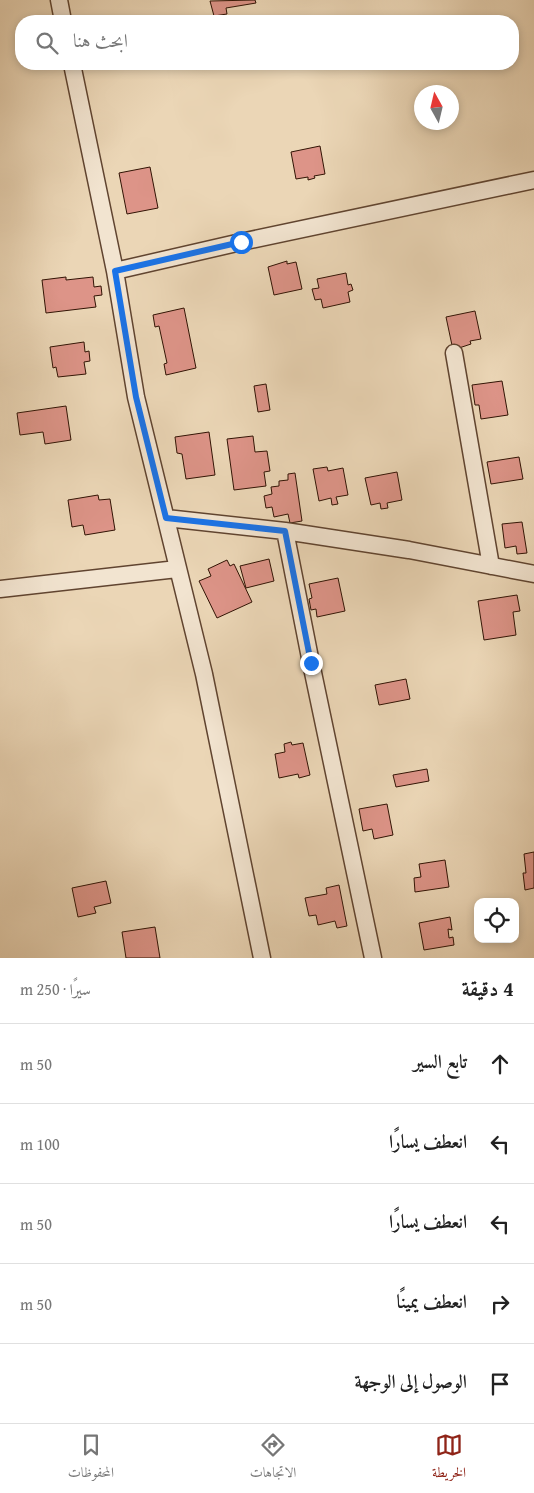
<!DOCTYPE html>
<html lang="ar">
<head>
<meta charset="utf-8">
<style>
	:root { --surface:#fff; --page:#f2f2f2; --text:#222; --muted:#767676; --line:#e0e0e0; --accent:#8f2418 }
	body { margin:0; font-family:"Gentium Book Plus",Amiri,serif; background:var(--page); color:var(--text); direction:rtl }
	.controls { position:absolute; right:15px; bottom:15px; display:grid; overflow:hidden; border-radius:10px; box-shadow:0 2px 8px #0003 }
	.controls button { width:45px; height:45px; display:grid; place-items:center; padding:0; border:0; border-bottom:1px solid var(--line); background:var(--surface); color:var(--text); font:25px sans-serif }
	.compass { position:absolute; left:414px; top:85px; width:45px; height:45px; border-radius:50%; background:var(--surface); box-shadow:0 2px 8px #0003; rotate:352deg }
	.stop { position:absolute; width:15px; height:15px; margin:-11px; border:4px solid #1a73e8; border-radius:50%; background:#fff }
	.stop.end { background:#1a73e8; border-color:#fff; box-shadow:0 1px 5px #0008 }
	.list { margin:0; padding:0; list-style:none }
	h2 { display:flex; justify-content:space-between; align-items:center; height:65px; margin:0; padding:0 20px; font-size:21px }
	h2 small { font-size:16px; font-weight:400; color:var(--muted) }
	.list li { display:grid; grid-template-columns:32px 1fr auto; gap:15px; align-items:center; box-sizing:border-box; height:80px; padding:0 20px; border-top:1px solid var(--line) }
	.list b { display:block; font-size:19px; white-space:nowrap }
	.list em { font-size:16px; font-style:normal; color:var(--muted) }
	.icon { flex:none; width:28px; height:28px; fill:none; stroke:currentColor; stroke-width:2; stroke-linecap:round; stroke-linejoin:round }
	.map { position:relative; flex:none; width:534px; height:958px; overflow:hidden; direction:ltr }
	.search { position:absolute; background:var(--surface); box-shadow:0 2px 8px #0003; left:15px; right:15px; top:15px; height:55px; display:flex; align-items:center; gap:12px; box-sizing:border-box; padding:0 18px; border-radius:20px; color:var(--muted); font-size:19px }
	.sheet { height:465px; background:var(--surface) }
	nav { display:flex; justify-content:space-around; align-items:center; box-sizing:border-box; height:70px; border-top:1px solid var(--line); background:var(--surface); font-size:14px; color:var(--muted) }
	nav a { display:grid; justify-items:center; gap:2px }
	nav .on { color:var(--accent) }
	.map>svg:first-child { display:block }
	.building { fill:#dd9488; stroke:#311304 }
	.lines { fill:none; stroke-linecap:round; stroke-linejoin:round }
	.street-casing { stroke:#604430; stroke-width:19 }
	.street { stroke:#f2e4d0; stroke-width:16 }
	.route { stroke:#1a73e8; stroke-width:6 }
</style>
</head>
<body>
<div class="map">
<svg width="534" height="958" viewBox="0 0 534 958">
	<rect width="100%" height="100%" fill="#ebd6b6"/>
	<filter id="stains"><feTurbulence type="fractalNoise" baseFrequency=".004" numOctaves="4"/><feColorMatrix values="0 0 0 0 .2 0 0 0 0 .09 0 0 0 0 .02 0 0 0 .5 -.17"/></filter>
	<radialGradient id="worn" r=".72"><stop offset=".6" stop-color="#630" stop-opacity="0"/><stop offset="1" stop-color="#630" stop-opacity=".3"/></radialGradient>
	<path class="building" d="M255,0L256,3L226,8L227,14L214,16L210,1Z
		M259,17L260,21H240V19Z
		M98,64H127L99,69Z
		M320,146L325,174L314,176L315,178L308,180V177L296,179L291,152Z
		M150,167L158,208L127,214L119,173Z
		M287,261V264L296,262L302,289L274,295L268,267Z
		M346,273L348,285L351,284L353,290L348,292L350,302L323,308L321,299L315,300L312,289L319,288L317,279Z
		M66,277V280L93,277L94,287L101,286L102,295L94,296L96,307L46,313L42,280Z
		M184,308L196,368L166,375L164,364L167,363L159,326L155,327L153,315Z
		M475,311L481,339L470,341L471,344L453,350L446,317Z
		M84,342L85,352L89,351L90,361L84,362L86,374L58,377L56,367L53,368L50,347Z
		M502,381L508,415L481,419L479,405H475L472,385Z
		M266,384L270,410L258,412L254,386Z
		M66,406L71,440L45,444L43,432L20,435L17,413Z
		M209,432L215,475L186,479L182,454L177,453L175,437Z
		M253,436L255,452L267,451L270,471L264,472L266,486L234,490L227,439Z
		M519,457L523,479L491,484L487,462Z
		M327,467L328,471L343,468L348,495L336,497L338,504L332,505L331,498L319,501L313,469Z
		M397,472L402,500L387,503L388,508L381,509L380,503L371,505L365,478Z
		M295,473L302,521L290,523L288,514L274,517L272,507L266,508L264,496L272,494L271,487L279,486V481L288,480V474Z
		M98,495L99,500L110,499L115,530L85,535L83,525L72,527L68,500Z
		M522,522L527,553L517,554L516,546L505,548L502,524Z
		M269,559L274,581L246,588L240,566Z
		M227,560L230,566L234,564L252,602L217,618L199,581L211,576L208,569Z
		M338,578L345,611L317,617L316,609L311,610L309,599L312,598L309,584Z
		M517,595L520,611L513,612L516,635L484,640L478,601Z
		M406,679L410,699L379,705L375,685Z
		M291,742L292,745L303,743L310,775L299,778L298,774L279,778L275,754L285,752L284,744Z
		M427,769L429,781L396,787L393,775Z
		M387,804L393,835L374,839L372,829L363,831L359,809Z
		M534,852V888L525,890L523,873H526L524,854Z
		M445,860L449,887L415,892L414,878L421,877L419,864Z
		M106,881L111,903L94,907L96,913L78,917L72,888Z
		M339,885L347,926L337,928L335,921L318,925L316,915L309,916L305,898L327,894L326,888Z
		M450,917L452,930L448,929L449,938L453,937L454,945L424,950L419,923Z
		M155,927L160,958H126L122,932Z"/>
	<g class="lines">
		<g class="street-casing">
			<path id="street" d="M59,0L63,21
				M72,64L115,271L136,397L204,674L262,958
				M115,271L241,242L534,180
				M454,353L491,566
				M166,518L285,531L409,550L534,574
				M285,531L311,663L373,958
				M0,589L177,569"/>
		</g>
		<use href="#street" class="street"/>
	</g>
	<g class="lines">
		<path class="route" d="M241,242L115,271L136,397L166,518L285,531L311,663"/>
	</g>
	<rect width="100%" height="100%" filter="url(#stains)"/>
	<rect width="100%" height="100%" fill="url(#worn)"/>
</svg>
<div class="controls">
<button><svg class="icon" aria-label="locate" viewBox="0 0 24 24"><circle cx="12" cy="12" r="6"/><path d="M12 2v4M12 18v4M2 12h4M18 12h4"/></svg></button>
</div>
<svg class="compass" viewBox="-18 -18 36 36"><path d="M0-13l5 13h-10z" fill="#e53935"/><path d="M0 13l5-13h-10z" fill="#767676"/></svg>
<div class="stop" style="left:241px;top:242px"></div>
<div class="stop end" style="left:311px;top:663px"></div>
<div class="search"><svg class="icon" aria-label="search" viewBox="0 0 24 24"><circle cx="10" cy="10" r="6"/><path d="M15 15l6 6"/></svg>ابحث هنا</div>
</div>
<section class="sheet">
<h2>4 دقيقة<small>سيرًا · 250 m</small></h2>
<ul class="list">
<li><svg class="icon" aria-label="ahead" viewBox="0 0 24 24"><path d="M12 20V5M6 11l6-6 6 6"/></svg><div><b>تابع السير</b></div><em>50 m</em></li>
<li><svg class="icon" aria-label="left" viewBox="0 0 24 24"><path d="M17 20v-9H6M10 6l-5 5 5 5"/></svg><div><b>انعطف يسارًا</b></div><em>100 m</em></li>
<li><svg class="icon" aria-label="left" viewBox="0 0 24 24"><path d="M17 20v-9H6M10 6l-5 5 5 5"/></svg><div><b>انعطف يسارًا</b></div><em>50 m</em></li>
<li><svg class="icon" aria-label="right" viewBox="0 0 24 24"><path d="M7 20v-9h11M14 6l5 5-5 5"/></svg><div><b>انعطف يمينًا</b></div><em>50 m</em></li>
<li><svg class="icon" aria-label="arrive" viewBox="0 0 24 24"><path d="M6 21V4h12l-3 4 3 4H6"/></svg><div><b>الوصول إلى الوجهة</b></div></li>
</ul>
</section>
<nav>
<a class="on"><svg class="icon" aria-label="map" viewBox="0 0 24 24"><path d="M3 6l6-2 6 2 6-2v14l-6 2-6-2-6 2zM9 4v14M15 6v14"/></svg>الخريطة</a>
<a><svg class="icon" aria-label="directions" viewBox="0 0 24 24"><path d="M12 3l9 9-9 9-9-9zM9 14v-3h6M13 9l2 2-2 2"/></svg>الاتجاهات</a>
<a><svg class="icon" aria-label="saved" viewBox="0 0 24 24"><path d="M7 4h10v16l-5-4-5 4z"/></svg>المحفوظات</a>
</nav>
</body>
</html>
